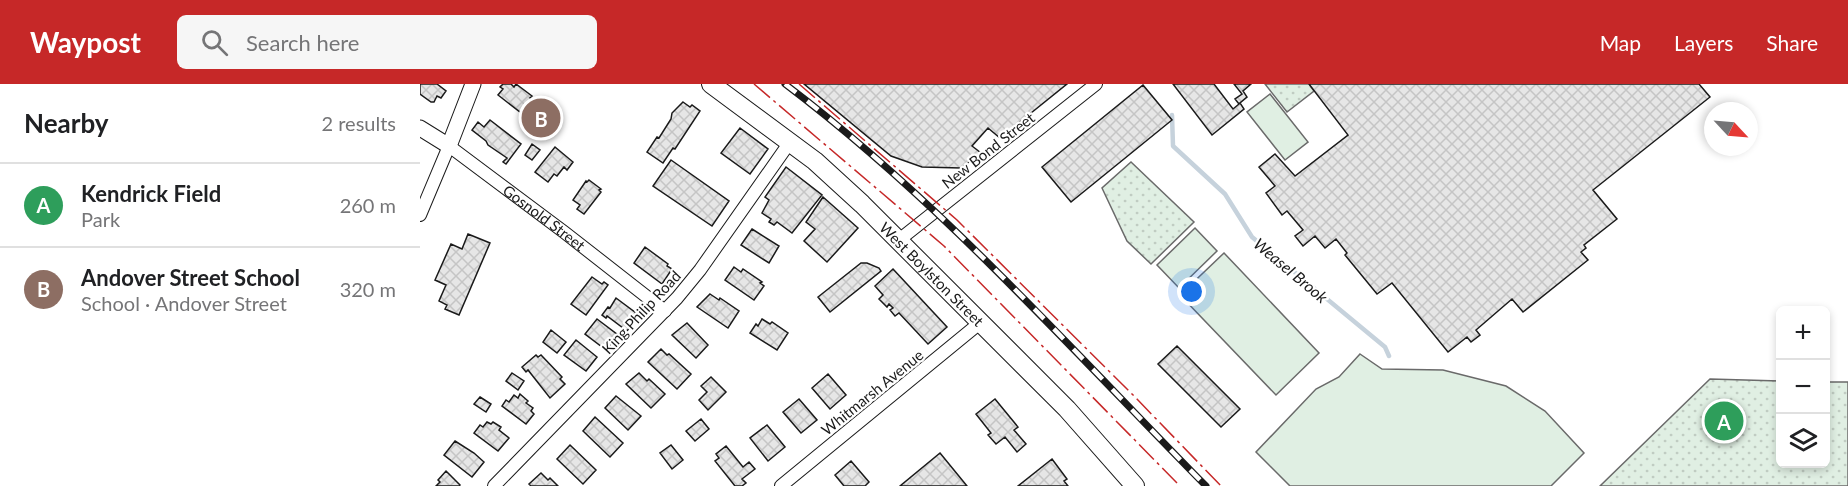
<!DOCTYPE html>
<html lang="en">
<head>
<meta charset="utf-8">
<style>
	:root { --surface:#fff; --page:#f6f6f6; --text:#202124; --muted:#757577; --line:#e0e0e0; --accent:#c62828 }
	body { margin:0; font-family:Lato,sans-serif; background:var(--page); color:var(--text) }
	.controls { position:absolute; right:18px; bottom:18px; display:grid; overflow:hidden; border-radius:9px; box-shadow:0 3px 9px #0003 }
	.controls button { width:54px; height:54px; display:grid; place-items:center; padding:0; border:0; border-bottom:2px solid var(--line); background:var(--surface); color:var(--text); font:30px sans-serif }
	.compass { position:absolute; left:1284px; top:18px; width:54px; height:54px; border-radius:50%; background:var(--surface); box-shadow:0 3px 9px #0003; rotate:116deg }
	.you { position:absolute; left:772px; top:208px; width:21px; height:21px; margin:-15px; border:4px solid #fff; border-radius:50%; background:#1a73e8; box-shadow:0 0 0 9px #1a73e833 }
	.badge { display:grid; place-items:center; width:39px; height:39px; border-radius:50%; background:var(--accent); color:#fff; font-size:20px; font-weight:700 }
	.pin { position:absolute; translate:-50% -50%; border:3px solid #fff; box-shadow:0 2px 6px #0006 }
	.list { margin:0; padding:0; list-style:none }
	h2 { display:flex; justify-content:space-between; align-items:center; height:78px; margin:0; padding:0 24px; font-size:26px }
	h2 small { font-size:20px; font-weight:400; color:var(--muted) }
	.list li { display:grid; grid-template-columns:39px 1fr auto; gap:18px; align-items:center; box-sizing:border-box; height:84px; padding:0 24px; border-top:2px solid var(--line) }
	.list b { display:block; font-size:22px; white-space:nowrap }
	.list p { margin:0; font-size:20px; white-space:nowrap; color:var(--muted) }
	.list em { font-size:20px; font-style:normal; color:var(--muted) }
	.icon { flex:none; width:33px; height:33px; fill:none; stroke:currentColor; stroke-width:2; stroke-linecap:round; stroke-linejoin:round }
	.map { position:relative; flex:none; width:1428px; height:402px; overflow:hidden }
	header { display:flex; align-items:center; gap:36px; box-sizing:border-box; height:84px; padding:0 30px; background:var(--accent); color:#fff }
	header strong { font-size:28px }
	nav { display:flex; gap:33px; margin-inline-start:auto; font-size:21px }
	.search { width:420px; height:54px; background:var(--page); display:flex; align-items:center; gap:15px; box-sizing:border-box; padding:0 21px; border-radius:9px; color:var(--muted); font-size:22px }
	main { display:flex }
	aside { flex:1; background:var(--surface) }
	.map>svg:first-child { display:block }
	.grass { fill:#e0efe3; stroke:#6a6a6a; stroke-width:1.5 }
	.park { fill:url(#park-dots); stroke:#6a6a6a; stroke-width:1.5 }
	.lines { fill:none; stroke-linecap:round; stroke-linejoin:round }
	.stream { stroke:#c6d2dc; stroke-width:4.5 }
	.building { fill:url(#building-cross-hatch); stroke:#1a1a1a; stroke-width:1.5 }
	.minor-casing { stroke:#1a1a1a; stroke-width:14 }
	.tertiary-casing { stroke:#1a1a1a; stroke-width:17 }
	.secondary-casing { stroke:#1a1a1a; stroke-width:20 }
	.minor { stroke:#fff; stroke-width:12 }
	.tertiary { stroke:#fff; stroke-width:15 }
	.secondary { stroke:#fff; stroke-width:18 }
	.rail-casing { stroke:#1a1a1a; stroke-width:7 }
	.rail { stroke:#fff; stroke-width:4.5; stroke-dasharray:14; stroke-linecap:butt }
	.power { stroke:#c62828; stroke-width:1.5; stroke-dasharray:21 4.5 3 4.5; stroke-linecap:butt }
	.labels { text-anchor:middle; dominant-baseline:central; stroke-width:4.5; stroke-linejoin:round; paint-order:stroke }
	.street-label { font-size:15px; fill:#1a1a1a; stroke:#fff }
	.water-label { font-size:16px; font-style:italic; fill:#1a1a1a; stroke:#fff }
</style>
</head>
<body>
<header>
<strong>Waypost</strong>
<div class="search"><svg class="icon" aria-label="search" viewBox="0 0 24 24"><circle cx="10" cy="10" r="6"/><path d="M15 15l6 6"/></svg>Search here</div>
<nav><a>Map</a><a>Layers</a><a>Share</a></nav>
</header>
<main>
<aside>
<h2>Nearby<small>2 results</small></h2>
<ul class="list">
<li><span class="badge" style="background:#2e9e5b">A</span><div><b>Kendrick Field</b><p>Park</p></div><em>260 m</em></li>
<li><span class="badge" style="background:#8d6e63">B</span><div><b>Andover Street School</b><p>School · Andover Street</p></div><em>320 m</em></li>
</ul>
</aside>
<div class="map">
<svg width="1428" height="402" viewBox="0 0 1428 402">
	<defs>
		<pattern id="park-dots" width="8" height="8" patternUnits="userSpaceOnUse" patternTransform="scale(1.5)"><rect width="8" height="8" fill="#e0efe3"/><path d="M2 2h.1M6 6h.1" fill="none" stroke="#c0ccc2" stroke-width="1.8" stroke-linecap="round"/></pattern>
		<pattern id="building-cross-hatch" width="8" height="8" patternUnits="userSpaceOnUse" patternTransform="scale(1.5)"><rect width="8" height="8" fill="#e6e6e6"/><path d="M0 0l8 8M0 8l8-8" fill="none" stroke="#c5c5c5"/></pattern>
	</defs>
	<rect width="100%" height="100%" fill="#fff"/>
	<path class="grass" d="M850,10L888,58L865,76L827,28Z
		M775,144L797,167L759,204L737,181Z
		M804,169L899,269L856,311L760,211Z
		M940,270L962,285L1023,286L1086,302L1125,327L1164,369L1131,402H870L836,368L896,305L919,293Z"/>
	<path class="park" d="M845,0H889L894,7L867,28Z
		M711,78L774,138L731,180L707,157L682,104Z
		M1290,295L1360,297V380H1406V298H1428V402H1180Z"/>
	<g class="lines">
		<path class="stream" d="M752,31L753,62L805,110L832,153L965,263L969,272"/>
	</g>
	<path class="building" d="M0,0H17L26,7L21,14L17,12L14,18H11L0,10Z
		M83,0H91L94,3L96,0L112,12L110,14L116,18L105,32L78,11L83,5L80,3Z
		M384,0H647L580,54L568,44L552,62L561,69L541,84L502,83L471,72Z
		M753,0H794L813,25L819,20L815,15L822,10L814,0H831L823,7L827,13L820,19L824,25L792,51Z
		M889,0H1279L1290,13L1173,106L1197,135L1164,161L1166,164L1161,168L1168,176L1103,228L1092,215L1056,246L1060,251L1051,258L1047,253L1028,268L972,199L957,210L925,171L927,169L916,155L905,164L895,152L883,162L875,152L883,146L867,127L862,131L846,109L855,102L839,83L855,70L875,92L928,51Z
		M723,1L752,36L651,118L622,83Z
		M263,18L270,23L272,21L280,27L255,65L253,64L243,79L227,68L237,53L239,54L251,35L252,29Z
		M70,36L101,60L86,80L83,78L87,74L68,61L66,57L52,46L58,38L64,43Z
		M320,44L348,65L330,90L301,69Z
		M112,60L120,66L112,76L105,71Z
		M135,63L153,78L147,86L144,83L137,92L134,90L128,98L115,88Z
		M251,76L309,117L292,142L233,102Z
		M366,83L402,111L372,149L357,138L354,141L349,138L351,135L342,129L349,116L345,113Z
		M169,96L181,105L179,106L181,108L164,130L157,125L160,121L153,116L166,97L167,98Z
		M403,113L438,144L407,178L384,157L395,145L386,138Z
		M332,145L359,162L349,179L321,161Z
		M48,150L70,159L39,231L25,225L27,221L19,217L26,201L15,196L31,160L42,165Z
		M225,163L248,180L247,182L252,185L242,200L214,179Z
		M441,179H447L459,184L461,187L410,228L398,213Z
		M314,183L321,188L323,185L342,198L340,199L344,202L334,216L305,196Z
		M473,185L527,243L508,260L479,229L475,232L470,226L473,224L469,220L467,223L459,215L463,211L455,202Z
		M172,193L182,200L184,198L188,201L166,231L151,220Z
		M290,210L299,216L300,214L319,227L308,244L277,223Z
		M196,214L216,229L211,236L214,238L207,247L187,232L186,234L182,231L188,223L190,224Z
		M177,235L198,251L186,266L165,250Z
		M342,235L350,240L352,238L368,249L357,266L330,249L336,240L338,242Z
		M267,239L288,261L276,274L252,251Z
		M131,246L146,258L137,269L123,258Z
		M156,256L177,273L166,287L144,271Z
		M757,262L820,325L801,343L738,280Z
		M241,265L247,271L249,270L271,290L257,305L228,278Z
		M116,271L118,273L121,271L142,293L140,295L145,300L130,314L108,286L106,288L102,283Z
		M92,289L104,297L98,306L86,297Z
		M219,289L227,297L229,295L245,310L231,324L206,300Z
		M408,290L426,311L410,325L392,304Z
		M291,293L306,308L288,326L279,316L287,308L281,302Z
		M100,310L108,317L106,319L113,324L111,327L114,330L106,340L82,322L86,316L89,318L94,311L98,314Z
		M196,312L221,332L208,346L185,324Z
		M60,313L71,320L66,328L54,320Z
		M379,315L397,336L381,349L363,328Z
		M575,315L598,343L594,346L606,360L597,368L585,353L576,360L568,351L571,349L556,330Z
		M175,333L203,359L190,373L163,347Z
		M281,335L289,345L275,357L266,347Z
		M67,338L71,340L73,338L81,343L79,346L89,354L78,367L54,349L60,341L63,343Z
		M347,341L365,363L348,377L330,354Z
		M35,357L54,369L64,378L52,393L24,371Z
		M150,361L176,386L163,400L137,375Z
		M251,361L263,376L252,385L240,369Z
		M306,362L323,383L329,378L335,385L322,395L326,399L322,402H315L295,377L299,374L296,370Z
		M520,369L547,402H480Z
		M632,375L647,395L644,397L648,402H598Z
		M431,377L449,398L445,402H424L415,391Z
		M26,387L40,401L39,402H16L20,398L18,396Z
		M121,389L128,396L130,394L138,402H111L109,400Z"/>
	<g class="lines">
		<g class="minor-casing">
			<g id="minor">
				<path id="s1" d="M0,131L29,62L144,148L245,227"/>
				<path d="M479,156L676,0"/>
				<path d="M74,402L257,214L280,186L370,58"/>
				<path d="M361,402L561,238"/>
			</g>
		</g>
		<g class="tertiary-casing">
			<path id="tertiary" d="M0,44L29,62L53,0"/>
		</g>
		<g class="secondary-casing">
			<g id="secondary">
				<path id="s2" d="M291,0L395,77L442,120L647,325L715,402"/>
			</g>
		</g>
		<use href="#minor" class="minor"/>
		<use href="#tertiary" class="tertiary"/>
		<use href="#secondary" class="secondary"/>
		<g class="rail-casing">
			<path id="rail" d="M365,0C520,117 650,264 786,402"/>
		</g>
		<use href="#rail" class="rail"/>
		<path class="power" d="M334,0L524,162L760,402
			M379,0L537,136L714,312L801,402"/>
	</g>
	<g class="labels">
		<g class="street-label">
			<text transform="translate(568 66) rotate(-38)">New Bond Street</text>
			<text stroke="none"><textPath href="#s1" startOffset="194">Gosnold Street</textPath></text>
			<text stroke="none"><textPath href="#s2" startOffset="292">West Boylston Street</textPath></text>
			<text transform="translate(221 228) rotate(-47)">King Philip Road</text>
			<text transform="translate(452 308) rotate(-39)">Whitmarsh Avenue</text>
		</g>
		<g class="water-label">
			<text transform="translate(871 186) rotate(40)">Weasel Brook</text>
		</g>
	</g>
</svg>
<div class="controls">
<button>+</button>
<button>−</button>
<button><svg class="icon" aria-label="layers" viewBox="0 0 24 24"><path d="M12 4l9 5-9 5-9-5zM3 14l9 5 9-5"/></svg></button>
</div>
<svg class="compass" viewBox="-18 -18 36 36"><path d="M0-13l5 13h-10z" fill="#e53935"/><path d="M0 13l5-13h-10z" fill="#757577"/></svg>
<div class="you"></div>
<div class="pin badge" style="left:1304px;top:337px;background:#2e9e5b">A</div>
<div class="pin badge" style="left:121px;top:34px;background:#8d6e63">B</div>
</div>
</main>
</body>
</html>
